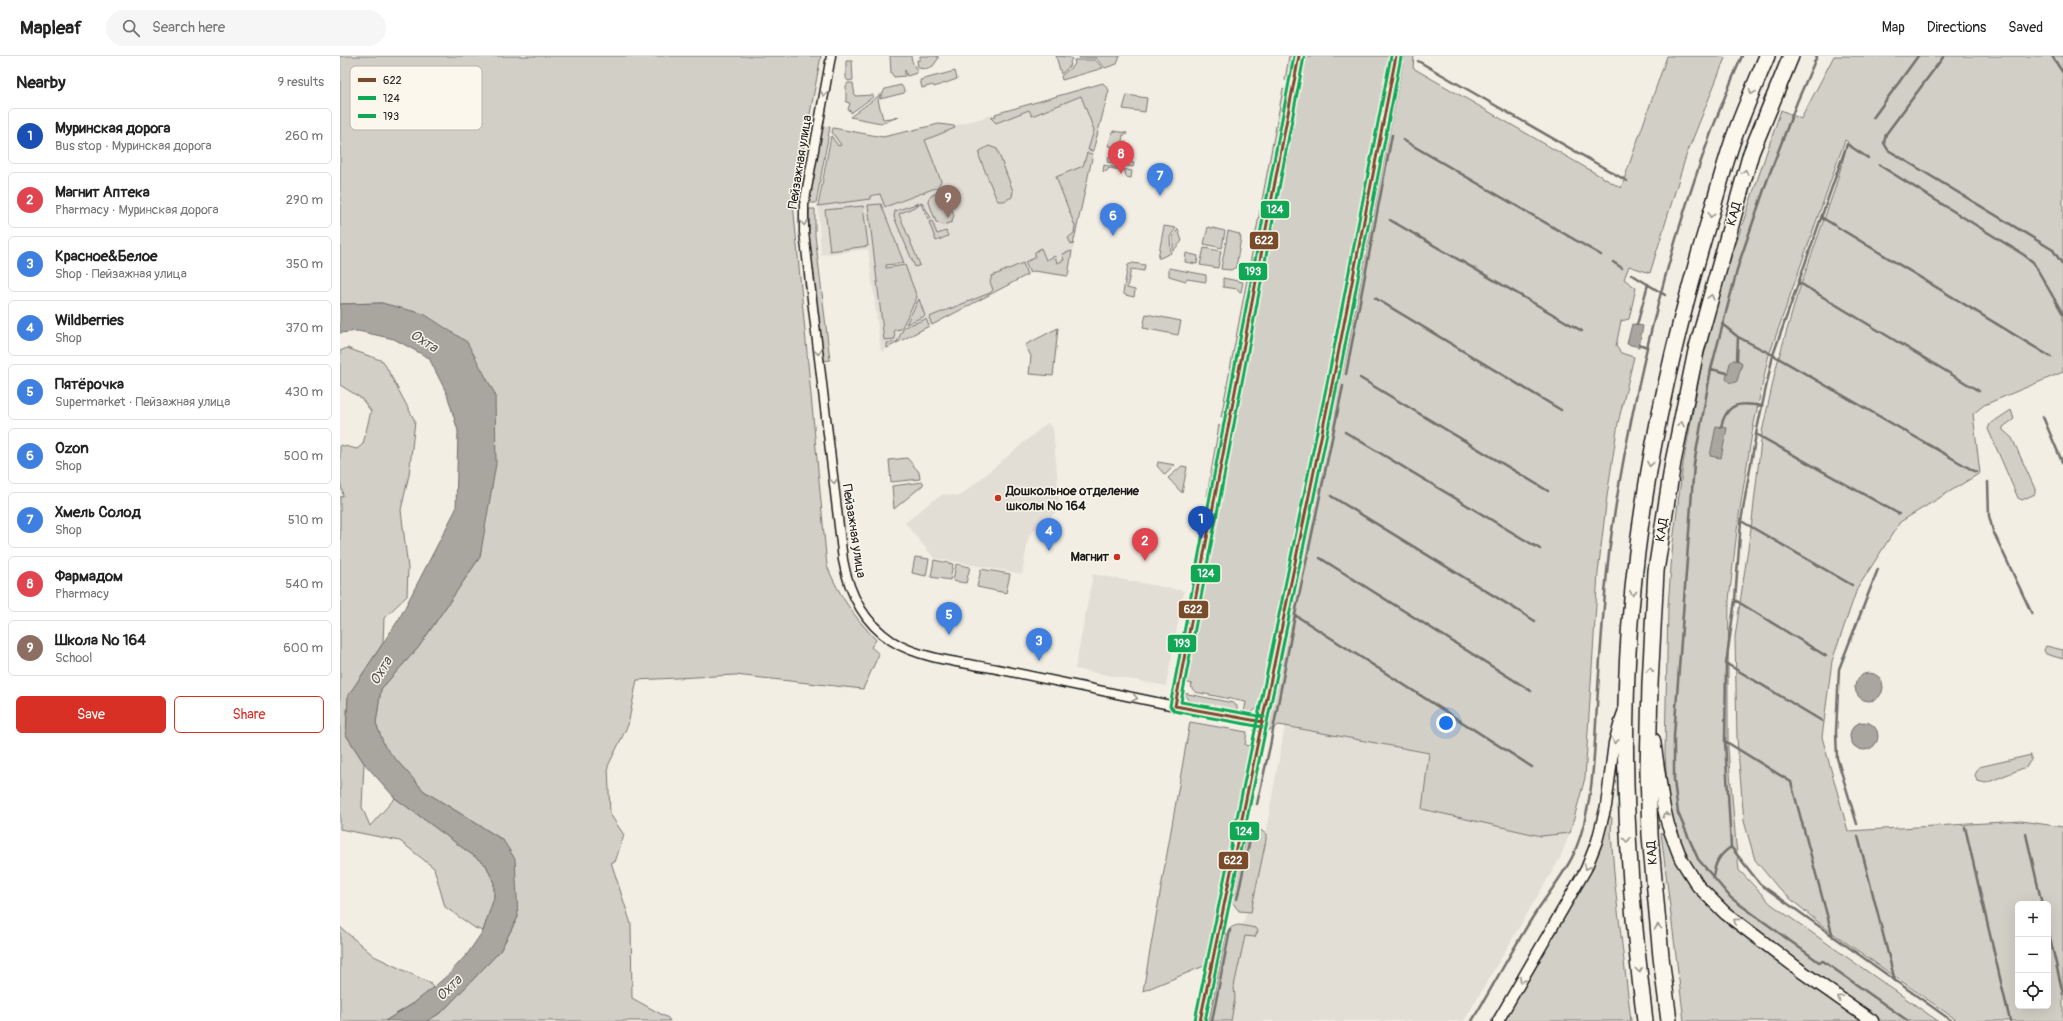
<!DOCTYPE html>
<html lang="en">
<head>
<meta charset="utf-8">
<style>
	:root { --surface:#fff; --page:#f6f6f6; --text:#222; --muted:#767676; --line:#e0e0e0; --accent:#d93025 }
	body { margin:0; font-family:Pangolin,sans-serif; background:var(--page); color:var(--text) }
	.controls { position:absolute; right:12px; bottom:12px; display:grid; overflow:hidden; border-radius:6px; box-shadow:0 4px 16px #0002 }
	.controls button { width:36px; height:36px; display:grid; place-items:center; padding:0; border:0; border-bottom:1px solid var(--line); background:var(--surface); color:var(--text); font:20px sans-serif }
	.you { position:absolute; left:1106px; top:667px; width:14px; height:14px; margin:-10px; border:3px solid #fff; border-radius:50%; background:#1a73e8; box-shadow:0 0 0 6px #1a73e833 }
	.badge { display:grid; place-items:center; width:26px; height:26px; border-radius:50%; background:var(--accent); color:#fff; font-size:13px; font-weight:700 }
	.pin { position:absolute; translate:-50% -33px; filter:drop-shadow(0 1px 2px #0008) }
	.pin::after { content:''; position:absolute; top:21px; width:14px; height:12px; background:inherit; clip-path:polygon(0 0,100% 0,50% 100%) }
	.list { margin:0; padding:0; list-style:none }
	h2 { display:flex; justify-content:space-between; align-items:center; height:52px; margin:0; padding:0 16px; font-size:17px }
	h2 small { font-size:13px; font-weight:400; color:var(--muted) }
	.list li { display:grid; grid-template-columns:26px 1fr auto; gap:12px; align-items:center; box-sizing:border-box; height:56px; margin:0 8px 8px; padding:0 8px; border:1px solid var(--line); border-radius:6px }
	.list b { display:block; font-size:15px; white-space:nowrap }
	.list p { margin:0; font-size:13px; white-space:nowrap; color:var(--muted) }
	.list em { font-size:13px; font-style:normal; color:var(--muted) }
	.actions { display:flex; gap:8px; padding:12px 16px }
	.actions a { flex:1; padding:9px 0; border:1px solid var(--accent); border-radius:6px; text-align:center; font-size:14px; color:var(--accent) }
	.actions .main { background:var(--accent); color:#fff }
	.icon { flex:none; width:22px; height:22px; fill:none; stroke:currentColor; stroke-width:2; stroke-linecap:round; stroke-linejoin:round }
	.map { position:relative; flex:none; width:1723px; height:965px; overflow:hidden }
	header { display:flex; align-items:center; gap:24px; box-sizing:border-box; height:56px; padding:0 20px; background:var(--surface); border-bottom:1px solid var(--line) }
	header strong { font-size:19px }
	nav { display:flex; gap:22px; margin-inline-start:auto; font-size:14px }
	.search { width:280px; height:36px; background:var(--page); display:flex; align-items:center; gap:10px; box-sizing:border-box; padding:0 14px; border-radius:22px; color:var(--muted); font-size:15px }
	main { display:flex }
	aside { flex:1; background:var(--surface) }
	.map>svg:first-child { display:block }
	.built { fill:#e2ded5 }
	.green { fill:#d2cfc6; stroke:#777671; fill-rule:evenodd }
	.water { fill:#a9a6a0; stroke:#716f6b }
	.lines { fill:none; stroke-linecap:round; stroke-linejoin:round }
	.stream { stroke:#716f6b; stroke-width:2.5 }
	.minor-casing { stroke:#1c1c1c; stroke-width:11 }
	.tertiary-casing { stroke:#1c1c1c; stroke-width:13 }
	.secondary-casing { stroke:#1c1c1c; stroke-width:15 }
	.motorway-casing { stroke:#1c1c1c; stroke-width:18 }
	.minor { stroke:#fbf7ec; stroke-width:8 }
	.tertiary { stroke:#fbf7ec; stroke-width:10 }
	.secondary { stroke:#fbf7ec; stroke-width:12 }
	.motorway { stroke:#fbf7ec; stroke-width:15 }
	.bus-1-casing { stroke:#fbf7ec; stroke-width:6 }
	.bus-2-casing { stroke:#fbf7ec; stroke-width:6 }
	.bus-3-casing { stroke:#fbf7ec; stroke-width:6 }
	.bus-1 { stroke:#7a4b2a; stroke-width:3 }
	.bus-2 { stroke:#10a855; stroke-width:3 }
	.bus-3 { stroke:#10a855; stroke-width:3 }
	.oneway { stroke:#97948e }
	.poi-dot { fill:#c8321e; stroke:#fbf7ec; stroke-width:1.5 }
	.labels { text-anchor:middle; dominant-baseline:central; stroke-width:3; stroke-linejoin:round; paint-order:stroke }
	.street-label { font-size:13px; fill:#1c1c1c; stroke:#fbf7ec }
	.poi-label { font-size:13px; font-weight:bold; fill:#1c1c1c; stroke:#fbf7ec; text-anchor:start }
	.water-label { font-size:14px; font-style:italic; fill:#545351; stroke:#fbf7ec }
	.key { fill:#fbf7ec; stroke:#b8b5ae; stroke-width:1 }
	.key-label { font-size:11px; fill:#1c1c1c }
	.line-badge { stroke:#fbf7ec; stroke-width:1.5 }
	.badge-label { font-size:11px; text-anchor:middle; font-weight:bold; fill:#fff }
</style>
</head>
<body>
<header>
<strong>Mapleaf</strong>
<div class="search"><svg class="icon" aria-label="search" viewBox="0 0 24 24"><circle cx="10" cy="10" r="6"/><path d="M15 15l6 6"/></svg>Search here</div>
<nav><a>Map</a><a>Directions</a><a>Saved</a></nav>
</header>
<main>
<aside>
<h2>Nearby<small>9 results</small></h2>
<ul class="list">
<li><span class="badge" style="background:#1a4fb4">1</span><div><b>Муринская дорога</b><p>Bus stop · Муринская дорога</p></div><em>260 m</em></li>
<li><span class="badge" style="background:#e0444e">2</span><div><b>Магнит Аптека</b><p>Pharmacy · Муринская дорога</p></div><em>290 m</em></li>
<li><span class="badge" style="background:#3f7fe0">3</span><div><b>Красное&amp;Белое</b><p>Shop · Пейзажная улица</p></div><em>350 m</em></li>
<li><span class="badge" style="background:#3f7fe0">4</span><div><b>Wildberries</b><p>Shop</p></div><em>370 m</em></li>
<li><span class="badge" style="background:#3f7fe0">5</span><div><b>Пятёрочка</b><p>Supermarket · Пейзажная улица</p></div><em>430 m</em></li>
<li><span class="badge" style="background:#3f7fe0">6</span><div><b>Ozon</b><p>Shop</p></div><em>500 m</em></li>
<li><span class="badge" style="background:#3f7fe0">7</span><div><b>Хмель Солод</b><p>Shop</p></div><em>510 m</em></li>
<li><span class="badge" style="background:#e0444e">8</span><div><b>Фармадом</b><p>Pharmacy</p></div><em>540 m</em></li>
<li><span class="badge" style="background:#8d6e63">9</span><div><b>Школа № 164</b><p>School</p></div><em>600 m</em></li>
</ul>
<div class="actions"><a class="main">Save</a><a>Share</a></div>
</aside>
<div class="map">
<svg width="1723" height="965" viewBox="0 0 1723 965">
	<rect width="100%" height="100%" fill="#f2eee4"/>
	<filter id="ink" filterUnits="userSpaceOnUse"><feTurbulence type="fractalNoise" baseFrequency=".025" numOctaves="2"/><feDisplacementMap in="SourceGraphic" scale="8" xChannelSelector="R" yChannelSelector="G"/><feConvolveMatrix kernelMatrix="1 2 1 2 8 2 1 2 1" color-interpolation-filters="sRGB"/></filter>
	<g filter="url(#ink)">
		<path class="built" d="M763,27L769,34L746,125L728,220L694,215L541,296L528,193L481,199L478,151L493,72L543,81L599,68L614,70Z
			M707,367L713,372L720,453L689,479L682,518L594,502L565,467L592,445L604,438L620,440Z
			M753,518L844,535L826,630L735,613Z
			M945,670L1243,727L1230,777L1220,802L1124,965H883L901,872L913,841L926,784L928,763Z"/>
		<path class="green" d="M0,0H481L453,147L487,510C500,541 513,559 536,584L531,591L539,598L523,633L395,619L297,624L288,669L268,710L270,758L284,779L275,806H271L291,868L292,942L328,962L330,965H87L102,956L160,895L178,861L163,784L84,735L44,691L36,667L41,633L78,592L140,501L155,338L42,247L0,248Z
			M550,0H571C572,8 576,11 577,17L567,20L565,14V20L554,21L551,17Z
			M580,0H598V3L593,10L586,13L578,12L577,4H580Z
			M716,0L728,1L732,3L730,6L731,9L721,18Z
			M740,0H780L777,8L765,12L756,2H739Z
			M949,0H954L950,22L947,25L945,24Z
			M965,0H1049L1024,137L923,643C918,651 915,658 904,657L906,646L855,636L851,631L852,628L845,626Z
			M1064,0H1074L1073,12L1281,132L1327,0H1381L1385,2L1346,100L1310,217L1289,210L1284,223L1296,232L1289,263L1281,265L1276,290L1281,297L1294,301L1278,367L1267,440L1258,517L1245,722L1230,777L1201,780L1082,753L1089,697L945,670L939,669L928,675H925L1009,286Z
			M1494,0H1723V316L1644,349L1633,358L1640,417L1560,466L1517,533L1492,605L1482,681L1508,775L1681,765L1723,771V965H1618L1484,871L1440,834L1415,804L1404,765L1397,683L1395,581L1412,465L1422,376L1437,308L1456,243L1495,132L1508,86L1505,84L1428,302L1412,377L1398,466L1389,544L1388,614V693L1396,788L1399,814L1431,848L1598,965H1542L1389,854L1362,829L1346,801L1334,774L1327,733L1325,696L1328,550L1333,486L1343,408L1361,312L1379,237L1441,54L1461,63ZM1678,848H1708V950H1678Z
			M734,4H755L763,12L722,24L721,20L735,8Z
			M506,5H512L513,24L508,25L506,22Z
			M615,15L617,23L594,31L593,29L582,32L580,24Z
			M508,27H513L515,40L533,39V41L511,57V55L508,54L510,47L506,46V30Z
			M763,27L769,34L753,95L748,94L754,74L741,40L692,60L689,54L656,67L651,62L656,60L655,58Z
			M561,29L565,35L564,37L540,43L545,33Z
			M943,33L947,36L886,359L881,361Z
			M541,38L538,44L543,63L559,61L541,67L510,61Z
			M787,39L807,42L805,56L783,53Z
			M599,68L614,70L615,72L585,84L601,125L598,131L545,151L540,138L530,140V143L478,150L491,80L498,90L501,89L492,76L493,72L543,81Z
			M482,70L490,71L476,147H469Z
			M773,75L787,77L786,79H783L782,85L786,86L785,93L768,90Z
			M649,90L657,93L673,135L672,141L664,145H658L656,142L639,100L640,95Z
			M747,97L753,98L733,189L731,188L728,182L734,177L735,170L716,121L743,110Z
			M770,99L791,102L790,106L794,107L793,111L767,106Z
			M764,109L792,115L791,122L786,121L785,115L769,112L767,115L763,116Z
			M600,136L605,137L614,159L612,166L603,169L596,166L588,144L592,139Z
			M582,146L591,162L588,163L581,148L559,158L580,209L575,211L554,161L555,155Z
			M541,148L564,207L546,209V212L565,209L577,241L561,273L554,274L555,283L544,284L528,149Z
			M523,150L528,190L490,195L485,154Z
			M469,153H475V179L490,304L484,305L469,180Z
			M592,165L597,178L606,175L608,180L596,185L589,166Z
			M824,170L836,172L830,181L831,197L820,202H818Z
			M868,171L885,175L882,192L864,188Z
			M838,173L842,185L833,195V181Z
			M888,175L899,178L901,182L896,211L891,214L881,213Z
			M701,192L706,204L715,200L717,207L724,204L722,198L732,195L728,220L694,215L690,217L685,206L695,202V196Z
			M864,192L881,195L878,212L860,209Z
			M846,197L858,200L857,208L845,206Z
			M683,207L687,219L592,269L589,261L650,237L653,234L650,226L652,220Z
			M793,207L805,209L804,215L791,213L787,232L795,234L794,241L785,239L783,237L788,209Z
			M829,212L866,219V226L847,223L846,225L829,220Z
			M883,222L903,226L901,236L898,235V233L883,231Z
			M579,243L585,260L566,268Z
			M806,258L841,265L838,279L803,272Z
			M586,263L589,270L547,292V287L557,286L564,271Z
			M718,272L713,320L689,318L691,300L685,289Z
			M7,292L43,305L75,365L69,419L61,454L68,512L67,540L44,562L43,587L8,640L6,679L24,707L22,751L30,770L55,742L146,809L154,827V842L143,875L135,872L105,851L94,812L60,785L0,773V441L3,440L0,424V389L17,393L23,388L31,355L21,342L0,329V295Z
			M1671,354L1674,363L1663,371V374L1672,382L1695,433V438L1682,444L1678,442L1648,373L1650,368Z
			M879,369L883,374L876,412L867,440Z
			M567,402L579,416L580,423L551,426L549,404Z
			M818,406L835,409L825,419L817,410Z
			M842,410L847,411L842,437L828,422Z
			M583,426V429L554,453L552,430Z
			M575,501L589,503L586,520L572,517Z
			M594,504L613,508L610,524L591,521Z
			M616,508L630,511L626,527L613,525Z
			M641,513L670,518L666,537L637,531Z
			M1706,590L1723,594V603L1706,598L1704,594Z
			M843,637L893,647L897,650V656L854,647L849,645Z
			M850,666L907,676L905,689L911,690V695L864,910L803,935Z
			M1691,699V704L1686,711L1646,727L1637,725L1635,719L1639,711Z
			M1270,760L1272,762L1271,777L1275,829L1291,965H1163L1253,809L1266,772L1267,761Z
			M919,773L926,778V784L911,856L899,855L892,846L907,779L914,774Z
			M1321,777H1325L1338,810L1353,834L1378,860L1522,965H1344Z
			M899,869L916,872L918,875L915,881L905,880L894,930L895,942L891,965H869L886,879C889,872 892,870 899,869Z
			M0,871L34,900L90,927L93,932L74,947L45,965H0Z"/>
		<path class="water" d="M42,247L84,258L127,286L155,338L156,408L140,501L78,592L41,633L36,667L45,691L84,735L163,784L175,803L178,861L160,895L102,956L87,965H45L74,947L93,932L109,918L128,897L143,875L154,842V827L146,809L55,742L24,707L6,679L8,640L59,563L116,453L118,375L107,338L89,302L54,283L18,275L0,277V248Z
			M1292,268L1303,270L1299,291L1287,288Z
			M1393,304L1400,305L1402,308L1397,325L1394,327L1389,326L1386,323L1390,307Z
			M1376,370L1387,372L1381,402L1370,400Z
			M1515 631a14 14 0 1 1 28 0a14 14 0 1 1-28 0Z
			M1510 680a14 14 0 1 1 28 0a14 14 0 1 1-28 0Z"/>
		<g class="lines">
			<path class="stream" d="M1477,0L1457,46L1428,122L1399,207L1371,313L1354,408L1334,680V724L1338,757L1358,803L1391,842L1479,906L1483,905L1568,965
				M1604,0L1546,78L1544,87L1548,94L1713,194L1723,209
				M1712,0L1723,17
				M1078,5L1287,125
				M1533,62L1578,0
				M1063,84L1261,199
				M1528,102L1507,88L1433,299L1416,378L1401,465L1395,544L1386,608L1385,685L1391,791L1420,828L1612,965
				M1539,109L1684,199L1693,206L1723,258
				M1481,161L1711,301
				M1050,164L1242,275
				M1273,206L1282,212
				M1291,218L1325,239
				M1458,226L1639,335
				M1035,242L1221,354
				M1382,268L1398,281L1433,299L1636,416
				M1297,269L1308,228
				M1299,288L1307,291
				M1397,304L1398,281
				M1371,313L1387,317
				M1006,318L1052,79
				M1020,322L1208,435
				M1703,361L1723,408
				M1381,371C1387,346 1400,346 1422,350
				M1005,376L1200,493
				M1416,378L1559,458
				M1648,426L1649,460L1653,475L1692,558
				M991,440L1195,565
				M1401,465L1512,529
				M980,502L1191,635
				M1395,544L1486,600
				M955,559L1192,711
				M1387,608L1482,665
				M1385,685L1451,726L1493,881
				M917,748L930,690L955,559L1003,330
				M1517,768L1497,702L1496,676L1499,613L1538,513
				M1625,771L1670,965
				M1686,778L1702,848
				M1518,780L1555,925
				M1373,821C1375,807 1379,799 1391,791
				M897,843L910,783
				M1708,873L1723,938
				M872,965L890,874
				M1132,965C1153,930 1172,894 1194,859C1206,840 1227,815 1235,795C1254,748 1254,698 1257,649C1260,601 1263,554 1268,506C1276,435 1290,366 1306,296C1330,195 1360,95 1402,0"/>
			<g class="minor-casing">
				<path id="minor" d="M491,0L464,149V176L503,504C509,537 523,566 552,585C580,603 625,607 657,613C716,625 776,638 835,650"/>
			</g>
			<g class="tertiary-casing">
				<path id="tertiary" d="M923,666L835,650L959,0
					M860,965L995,314L1056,0
					M1158,965L1246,813L1257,785L1266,750L1274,687L1282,659"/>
			</g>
			<g class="secondary-casing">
				<path id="secondary" d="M1314,684L1323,748L1328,769L1341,803L1358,830L1385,857L1461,915L1532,965"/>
			</g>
			<g class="motorway-casing">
				<path id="motorway" d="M1305,965C1292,860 1283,755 1286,649C1289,486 1321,324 1368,168C1376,141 1383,114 1392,87C1402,58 1415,29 1427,0
					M1329,965L1321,901L1310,779L1308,716L1310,628L1316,515L1333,406L1356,295L1411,97L1451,0"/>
			</g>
			<use href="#minor" class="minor"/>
			<use href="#tertiary" class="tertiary"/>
			<use href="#secondary" class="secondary"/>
			<use href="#motorway" class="motorway"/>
			<g class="bus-1-casing">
				<path id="bus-1" d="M923,666L835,650L959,0
					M860,965L995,314L1056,0"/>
			</g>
			<g class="bus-2-casing">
				<path id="bus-2" d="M924,661L841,646L964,1
					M865,965L1000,315L1061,1"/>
			</g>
			<g class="bus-3-casing">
				<path id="bus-3" d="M922,671L834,655L830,650L954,0
					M855,964L990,313L1051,0"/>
			</g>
			<use href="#bus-1" class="bus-1"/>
			<use href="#bus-2" class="bus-2"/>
			<use href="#bus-3" class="bus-3"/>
		</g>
		<defs><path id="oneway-chevron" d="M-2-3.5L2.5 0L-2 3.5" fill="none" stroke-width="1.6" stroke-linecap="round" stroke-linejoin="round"/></defs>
		<g class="oneway">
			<use href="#oneway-chevron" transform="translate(1412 36) rotate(112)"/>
			<use href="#oneway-chevron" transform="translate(484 38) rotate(101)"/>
			<use href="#oneway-chevron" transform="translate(1405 116) rotate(-75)"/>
			<use href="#oneway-chevron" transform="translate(1371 159) rotate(107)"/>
			<use href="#oneway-chevron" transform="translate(464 167) rotate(89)"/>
			<use href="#oneway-chevron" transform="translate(1371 241) rotate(-75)"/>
			<use href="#oneway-chevron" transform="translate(478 296) rotate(83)"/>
			<use href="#oneway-chevron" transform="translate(1341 368) rotate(-78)"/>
			<use href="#oneway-chevron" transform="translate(1310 408) rotate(99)"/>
			<use href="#oneway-chevron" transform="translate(494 425) rotate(83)"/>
			<use href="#oneway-chevron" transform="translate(1293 537) rotate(95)"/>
			<use href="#oneway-chevron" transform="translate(1310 614) rotate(-87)"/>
			<use href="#oneway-chevron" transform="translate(795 642) rotate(12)"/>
			<use href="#oneway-chevron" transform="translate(1275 685) rotate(104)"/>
			<use href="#oneway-chevron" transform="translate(1326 759) rotate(-104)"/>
			<use href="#oneway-chevron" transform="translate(1287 784) rotate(86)"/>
			<use href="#oneway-chevron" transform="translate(1247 811) rotate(115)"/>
			<use href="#oneway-chevron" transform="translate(1396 865) rotate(-143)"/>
			<use href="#oneway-chevron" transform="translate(1318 871) rotate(-95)"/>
			<use href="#oneway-chevron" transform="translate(1299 914) rotate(83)"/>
			<use href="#oneway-chevron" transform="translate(1182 924) rotate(120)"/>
			<use href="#oneway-chevron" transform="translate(1500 942) rotate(-145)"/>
		</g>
	</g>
	<g class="poi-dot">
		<circle cx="658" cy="442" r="4"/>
		<circle cx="777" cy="501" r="4"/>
	</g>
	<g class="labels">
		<g class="street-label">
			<text transform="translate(460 106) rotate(-81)">Пейзажная улица</text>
			<text transform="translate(1394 158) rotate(-75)">КАД</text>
			<text transform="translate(1322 474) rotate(-81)">КАД</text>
			<text transform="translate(514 475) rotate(81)">Пейзажная улица</text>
			<text transform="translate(1312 797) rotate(-95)">КАД</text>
		</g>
		<g class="poi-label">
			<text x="666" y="435">Дошкольное отделение<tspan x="666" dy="15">школы № 164</tspan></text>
			<text x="769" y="501" text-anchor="end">Магнит</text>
		</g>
		<g class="water-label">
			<text transform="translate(84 285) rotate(32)">Охта</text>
			<text transform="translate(41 615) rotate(-59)">Охта</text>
			<text transform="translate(109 932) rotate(-45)">Охта</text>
		</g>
	</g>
	<rect x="10" y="10" width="132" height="64" rx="6" class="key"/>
	<rect x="18" y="22" width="18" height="4" fill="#7a4b2a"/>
	<rect x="18" y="40" width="18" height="4" fill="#10a855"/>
	<rect x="18" y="58" width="18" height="4" fill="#10a855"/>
	<g class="key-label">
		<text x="43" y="28">622</text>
		<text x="43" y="46">124</text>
		<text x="43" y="64">193</text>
	</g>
	<g class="line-badge">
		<rect x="920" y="144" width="30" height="19" rx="4" fill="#10a855"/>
		<rect x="909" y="175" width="30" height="19" rx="4" fill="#7a4b2a"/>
		<rect x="898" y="206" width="30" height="19" rx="4" fill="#10a855"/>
		<rect x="850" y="508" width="31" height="19" rx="4" fill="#10a855"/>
		<rect x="838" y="544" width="31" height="19" rx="4" fill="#7a4b2a"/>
		<rect x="827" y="578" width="30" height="19" rx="4" fill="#10a855"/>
		<rect x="889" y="765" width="31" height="20" rx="4" fill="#10a855"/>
		<rect x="878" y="795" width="31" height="19" rx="4" fill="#7a4b2a"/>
	</g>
	<g class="badge-label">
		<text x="935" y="157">124</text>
		<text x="924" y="188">622</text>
		<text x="913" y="219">193</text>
		<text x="866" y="521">124</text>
		<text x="853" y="557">622</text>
		<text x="842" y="591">193</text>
		<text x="904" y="779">124</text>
		<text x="893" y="808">622</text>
	</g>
</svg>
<div class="controls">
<button>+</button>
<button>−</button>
<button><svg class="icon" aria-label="locate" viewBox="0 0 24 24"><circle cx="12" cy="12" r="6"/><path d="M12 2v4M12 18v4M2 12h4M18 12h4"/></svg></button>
</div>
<div class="you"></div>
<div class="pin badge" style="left:861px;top:483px;background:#1a4fb4">1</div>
<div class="pin badge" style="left:805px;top:505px;background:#e0444e">2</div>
<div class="pin badge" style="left:699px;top:605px;background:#3f7fe0">3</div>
<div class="pin badge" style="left:709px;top:495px;background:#3f7fe0">4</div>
<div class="pin badge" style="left:609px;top:579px;background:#3f7fe0">5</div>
<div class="pin badge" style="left:773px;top:180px;background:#3f7fe0">6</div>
<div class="pin badge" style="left:820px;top:140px;background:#3f7fe0">7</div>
<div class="pin badge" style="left:781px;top:118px;background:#e0444e">8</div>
<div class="pin badge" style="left:608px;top:162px;background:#8d6e63">9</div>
</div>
</main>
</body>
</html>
